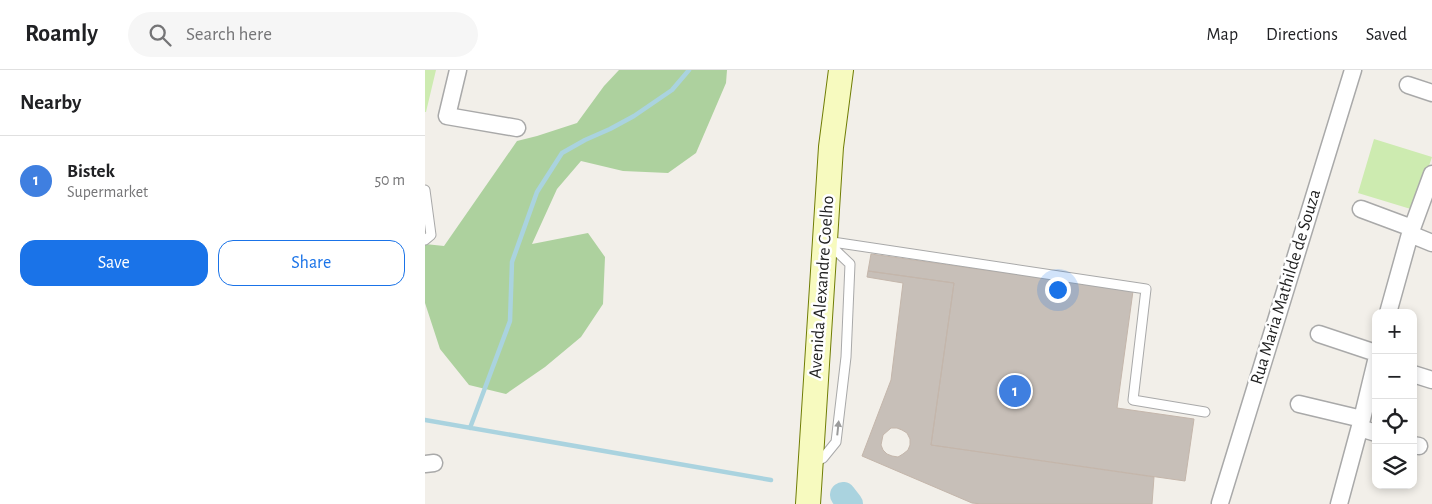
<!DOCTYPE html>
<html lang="en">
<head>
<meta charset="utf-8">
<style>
	:root { --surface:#fff; --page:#f6f6f6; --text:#202124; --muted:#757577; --line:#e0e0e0; --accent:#1a73e8 }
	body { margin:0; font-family:"Alegreya Sans",sans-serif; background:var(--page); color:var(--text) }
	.controls { position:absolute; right:15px; bottom:15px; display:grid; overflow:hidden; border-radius:10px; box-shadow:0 2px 8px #0003 }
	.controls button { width:45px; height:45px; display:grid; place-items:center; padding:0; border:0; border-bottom:1px solid var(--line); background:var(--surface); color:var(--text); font:25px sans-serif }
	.you { position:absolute; left:632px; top:219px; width:18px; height:18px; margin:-12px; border:4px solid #fff; border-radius:50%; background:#1a73e8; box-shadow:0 0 0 8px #1a73e833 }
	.badge { display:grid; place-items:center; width:32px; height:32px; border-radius:50%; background:var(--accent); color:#fff; font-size:16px; font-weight:700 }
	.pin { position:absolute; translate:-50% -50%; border:2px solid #fff; box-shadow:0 1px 5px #0006 }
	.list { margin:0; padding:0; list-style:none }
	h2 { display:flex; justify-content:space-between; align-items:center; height:65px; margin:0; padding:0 20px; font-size:21px }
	h2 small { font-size:16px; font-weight:400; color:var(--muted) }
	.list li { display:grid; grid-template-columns:32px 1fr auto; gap:15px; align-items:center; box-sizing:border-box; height:90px; padding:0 20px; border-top:1px solid var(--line) }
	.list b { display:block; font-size:19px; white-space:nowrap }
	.list p { margin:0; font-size:16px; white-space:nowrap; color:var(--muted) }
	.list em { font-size:16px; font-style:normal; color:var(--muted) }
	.actions { display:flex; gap:10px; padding:15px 20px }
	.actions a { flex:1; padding:11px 0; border:1px solid var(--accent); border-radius:15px; text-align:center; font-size:18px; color:var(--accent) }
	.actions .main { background:var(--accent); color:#fff }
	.icon { flex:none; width:28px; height:28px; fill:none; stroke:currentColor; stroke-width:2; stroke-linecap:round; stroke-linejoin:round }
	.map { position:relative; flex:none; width:1007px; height:434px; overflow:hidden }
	header { display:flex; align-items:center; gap:30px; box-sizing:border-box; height:70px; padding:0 25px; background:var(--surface); border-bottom:1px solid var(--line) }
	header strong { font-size:24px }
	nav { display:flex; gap:28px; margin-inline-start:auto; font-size:18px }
	.search { width:350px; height:45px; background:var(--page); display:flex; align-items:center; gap:12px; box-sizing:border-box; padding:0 18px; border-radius:28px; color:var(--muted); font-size:19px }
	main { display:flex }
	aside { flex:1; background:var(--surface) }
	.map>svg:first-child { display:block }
	.grass { fill:#cdebb0 }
	.forest { fill:#add19e }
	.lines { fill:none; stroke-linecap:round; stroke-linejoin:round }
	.stream { stroke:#aad3df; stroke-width:4.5 }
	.river { stroke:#aad3df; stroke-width:26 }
	.building { fill:#c7bfb8; stroke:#c4b6ab; fill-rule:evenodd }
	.lane-casing { stroke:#a9a9a9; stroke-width:11 }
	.street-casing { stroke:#a9a9a9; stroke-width:19 }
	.secondary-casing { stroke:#707d05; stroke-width:26 }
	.lane { stroke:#fff; stroke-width:9 }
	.street { stroke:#fff; stroke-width:16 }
	.secondary { stroke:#f7fabf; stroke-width:24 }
	.oneway { fill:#9c9c9c }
	.labels { text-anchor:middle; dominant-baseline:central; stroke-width:5; stroke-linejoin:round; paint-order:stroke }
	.street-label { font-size:18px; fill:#222; stroke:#fff }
</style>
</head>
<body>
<header>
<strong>Roamly</strong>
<div class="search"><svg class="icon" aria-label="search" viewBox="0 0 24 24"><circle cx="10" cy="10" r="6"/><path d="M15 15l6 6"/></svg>Search here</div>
<nav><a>Map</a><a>Directions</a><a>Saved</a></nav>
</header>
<main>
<aside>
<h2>Nearby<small></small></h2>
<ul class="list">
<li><span class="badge" style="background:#3f7fe0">1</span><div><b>Bistek</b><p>Supermarket</p></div><em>50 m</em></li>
</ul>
<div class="actions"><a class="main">Save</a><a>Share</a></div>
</aside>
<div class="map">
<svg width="1007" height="434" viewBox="0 0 1007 434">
	<rect width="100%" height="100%" fill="#f2efe9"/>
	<path class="grass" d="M0,0H11L1,42H0Z
		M949,69L1007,87L989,140L933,123Z"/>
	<path class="forest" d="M194,0H302L301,13L271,83L243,103L198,101L156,91L132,119L107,174L163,163L180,187L178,234L156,267L120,297L81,324L44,315L15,279L0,233V174L19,176L92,71L112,66L152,53L179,16Z"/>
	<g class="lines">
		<path class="stream" d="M0,350L346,410
			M45,358L85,251L87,192L112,122L137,83L160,70L185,59L209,46L247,20L264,0"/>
		<path class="river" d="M418,425L425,434"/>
	</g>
	<path class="building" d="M446,184L708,221L692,338L769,349L760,411L506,375L529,213L443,201Z
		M443,201L529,213L506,375L729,407L727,434H557L547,433L437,386L466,310L478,213L442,207ZM466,358H472L477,360L482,363L485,369V375L483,380L478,384L473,387L467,386L462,384L458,380L456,375L458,365Z"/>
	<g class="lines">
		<g class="lane-casing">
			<path id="lane" d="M0,120L6,165L0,170
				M401,171L721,219L708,330L780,342
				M388,393L398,388L411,372L421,287L425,194L404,174"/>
		</g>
		<g class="street-casing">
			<path id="street" d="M33,0L22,46L92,58
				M983,15L1007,23
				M936,139L987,158
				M985,164L1007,173
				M963,243L985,164L1007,104
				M894,264L951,283
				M988,304L1007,310
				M874,334L937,349
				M935,358L951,363
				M988,375L994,376
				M0,394L9,393
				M795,433L928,0
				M914,434L937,349L951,291"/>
		</g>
		<g class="secondary-casing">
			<path id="secondary" d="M383,434L406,77L416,0"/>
		</g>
		<use href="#lane" class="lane"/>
		<use href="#street" class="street"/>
		<use href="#secondary" class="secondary"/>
	</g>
	<defs><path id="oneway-solid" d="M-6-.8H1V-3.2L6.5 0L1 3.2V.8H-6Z" transform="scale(1.25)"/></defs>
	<use class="oneway" href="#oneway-solid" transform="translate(413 358) rotate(-84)"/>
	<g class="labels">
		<g class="street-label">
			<text transform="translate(397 217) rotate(-86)">Avenida Alexandre Coelho</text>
			<text transform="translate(861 217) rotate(-73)">Rua Maria Mathilde de Souza</text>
		</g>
	</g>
</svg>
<div class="controls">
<button>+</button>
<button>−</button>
<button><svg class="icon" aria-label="locate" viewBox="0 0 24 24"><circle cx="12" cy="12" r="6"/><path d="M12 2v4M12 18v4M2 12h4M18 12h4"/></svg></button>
<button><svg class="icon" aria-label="layers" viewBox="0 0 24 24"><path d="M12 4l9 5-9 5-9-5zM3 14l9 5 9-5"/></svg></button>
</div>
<div class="you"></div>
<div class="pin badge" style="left:590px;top:321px;background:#3f7fe0">1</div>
</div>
</main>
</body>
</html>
